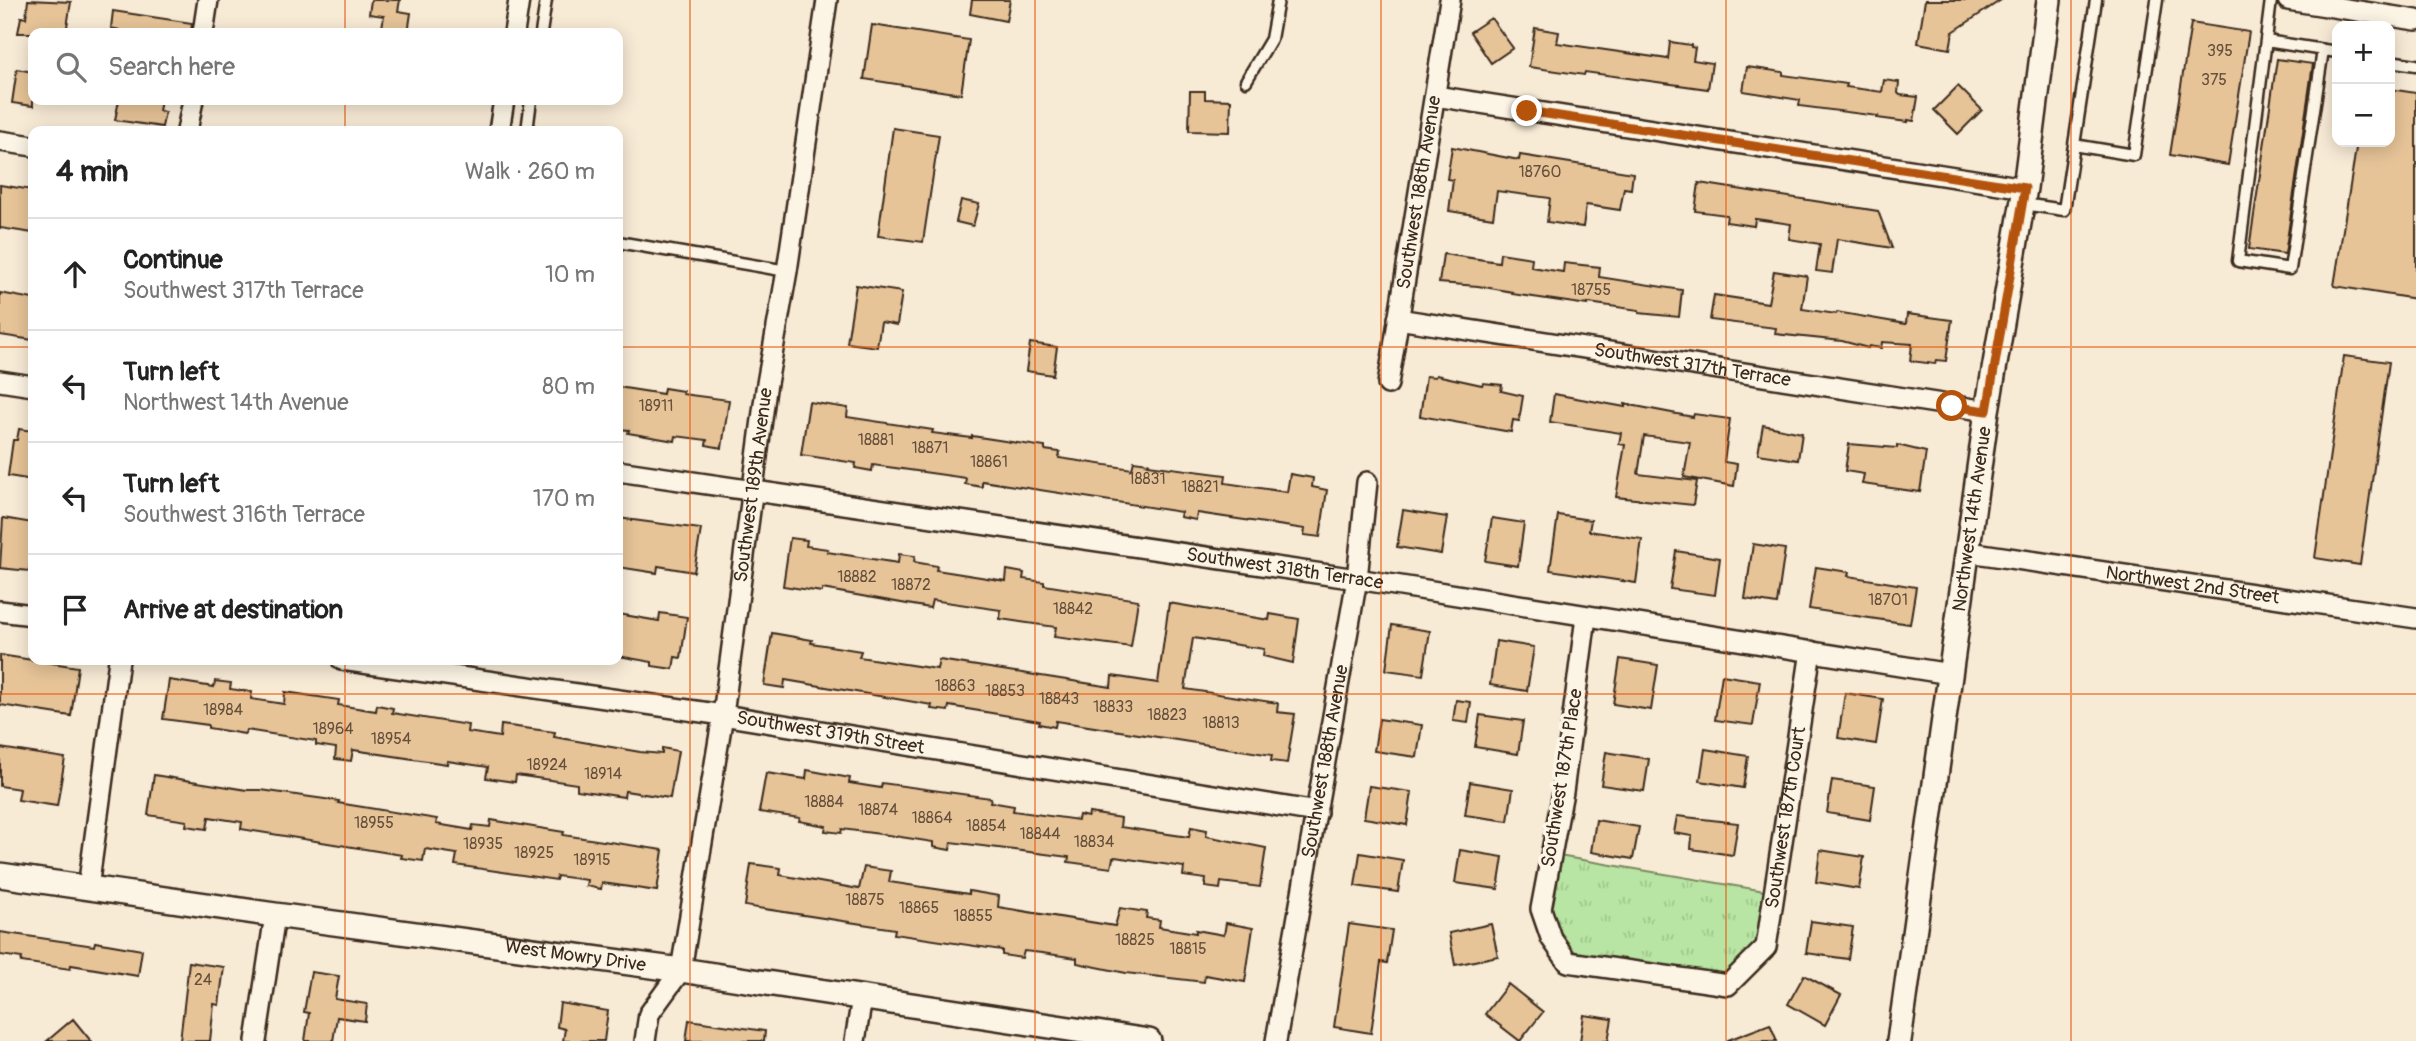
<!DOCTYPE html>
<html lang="en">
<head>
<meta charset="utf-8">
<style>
	:root { --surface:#fff; --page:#f6f6f6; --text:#222; --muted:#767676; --line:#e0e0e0 }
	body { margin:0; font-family:Pangolin,sans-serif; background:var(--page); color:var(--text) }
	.controls { position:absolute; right:21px; top:21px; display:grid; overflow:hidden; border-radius:14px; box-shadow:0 4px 18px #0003 }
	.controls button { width:63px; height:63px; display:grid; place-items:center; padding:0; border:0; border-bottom:2px solid var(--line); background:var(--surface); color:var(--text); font:35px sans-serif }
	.stop { position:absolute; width:21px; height:21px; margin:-16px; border:5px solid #b45309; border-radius:50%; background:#fff }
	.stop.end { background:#b45309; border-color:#fff; box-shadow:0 2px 7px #0008 }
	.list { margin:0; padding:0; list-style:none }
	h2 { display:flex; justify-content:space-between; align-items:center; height:91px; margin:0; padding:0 28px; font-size:30px }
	h2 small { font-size:23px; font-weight:400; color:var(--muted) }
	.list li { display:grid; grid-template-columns:46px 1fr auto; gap:21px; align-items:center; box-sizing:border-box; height:112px; padding:0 28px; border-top:2px solid var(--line) }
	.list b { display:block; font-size:26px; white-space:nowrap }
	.list p { margin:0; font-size:23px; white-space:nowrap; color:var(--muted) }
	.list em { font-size:23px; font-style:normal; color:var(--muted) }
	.icon { flex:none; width:38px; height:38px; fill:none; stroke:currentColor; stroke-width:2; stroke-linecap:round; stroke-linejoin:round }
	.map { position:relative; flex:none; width:2416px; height:1041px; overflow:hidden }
	.search { position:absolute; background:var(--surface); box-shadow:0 4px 18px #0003; left:28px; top:28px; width:595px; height:77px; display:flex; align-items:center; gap:18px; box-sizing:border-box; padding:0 24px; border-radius:14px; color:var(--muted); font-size:26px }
	.panel { position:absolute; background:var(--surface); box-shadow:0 4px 18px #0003; left:28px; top:126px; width:595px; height:539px; border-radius:14px }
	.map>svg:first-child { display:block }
	.park { fill:url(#park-tufts); stroke:#7a8860; stroke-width:2 }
	.building { fill:#e7c498; stroke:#3b2a1e; stroke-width:2 }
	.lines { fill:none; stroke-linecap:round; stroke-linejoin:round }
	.service-casing { stroke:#3b2a1e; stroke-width:15 }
	.minor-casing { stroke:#3b2a1e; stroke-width:24 }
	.tertiary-casing { stroke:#3b2a1e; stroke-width:28 }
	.service { stroke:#fcf5e5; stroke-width:10 }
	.minor { stroke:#fcf5e5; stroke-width:19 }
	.tertiary { stroke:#fcf5e5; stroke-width:23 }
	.route { stroke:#b45309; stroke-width:9 }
	.grid { fill:none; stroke:#e8590c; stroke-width:2; stroke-opacity:0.55 }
	.labels { text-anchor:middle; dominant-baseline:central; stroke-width:7; stroke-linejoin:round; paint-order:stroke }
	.number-label { font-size:16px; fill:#66503c }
	.street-label { font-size:19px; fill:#3b2a1e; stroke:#fcf5e5 }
</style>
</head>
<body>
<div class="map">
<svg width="2416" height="1041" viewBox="0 0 2416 1041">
	<defs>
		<pattern id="park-tufts" width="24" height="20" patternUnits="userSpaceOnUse" patternTransform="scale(1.75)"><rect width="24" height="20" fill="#b8e5a3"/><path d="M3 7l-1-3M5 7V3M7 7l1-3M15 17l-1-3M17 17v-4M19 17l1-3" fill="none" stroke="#9fc58c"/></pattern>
	</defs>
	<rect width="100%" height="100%" fill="#f8ebd6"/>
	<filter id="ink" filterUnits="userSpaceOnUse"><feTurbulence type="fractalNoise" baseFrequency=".0143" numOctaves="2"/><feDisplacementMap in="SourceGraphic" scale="14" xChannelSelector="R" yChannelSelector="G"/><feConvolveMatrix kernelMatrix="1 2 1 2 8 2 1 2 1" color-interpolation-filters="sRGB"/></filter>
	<g filter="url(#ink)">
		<path class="park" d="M1553,855L1771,892L1762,945L1727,982L1569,959L1543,908Z"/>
		<path class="building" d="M28,0L71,2L66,33H18L21,17L26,18Z
			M371,0H400L398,11L411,13L408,33H381L384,16L369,14Z
			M972,0H1010L1006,21L970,14Z
			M1925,0H2001L1953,32L1950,49L1918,43Z
			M113,11L192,23L191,33H120V30L111,28Z
			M1491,18L1513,48L1491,63L1470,32Z
			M2191,23L2249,32L2228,165L2170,155Z
			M872,25L969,40L961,94L864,79Z
			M1535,28L1559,32L1557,43L1668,59L1670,42L1691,45V47L1695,48L1693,60L1712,63L1708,89L1585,72L1584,75L1529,67Z
			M2277,59L2313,64L2285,254L2249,249Z
			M1747,67L1783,72V75L1847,84L1846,87L1882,92L1884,80L1899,82L1898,93L1900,95L1918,97L1914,121L1908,120V122L1877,118L1878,116L1799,106L1800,100L1743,91Z
			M17,69L33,72V106L12,103Z
			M1958,86L1982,110L1958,134L1934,110Z
			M2390,89L2416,93V299L2334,286L2357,142H2390Z
			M1190,91H1205V99L1231,100L1230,132L1189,131Z
			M119,100H161L159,111L165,112L162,127L115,120Z
			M893,128L939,135L923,242L878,236Z
			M1452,147L1519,160L1520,155L1633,173L1631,189L1624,188L1620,210L1586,205L1583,227L1547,222L1550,198L1497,191L1493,218L1449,211L1453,180L1447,179Z
			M1699,183L1878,211L1892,248L1837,239L1832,273L1816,271L1820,244L1789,239L1791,224L1755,219L1754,226L1726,222L1727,215L1695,211Z
			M0,185L33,190V233L0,228Z
			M961,200L979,204L973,226L956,222Z
			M1500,253L1532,258L1531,267L1563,272L1564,263L1600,267L1599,277L1682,290L1679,317L1639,313V310L1588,303V305L1512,294L1513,292L1478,286L1439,283L1443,254L1499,262Z
			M1774,271L1807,276L1802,309L1836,314L1837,312L1906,324L1907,314L1952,320L1946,361L1936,360L1935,364L1910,361L1912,344L1882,342L1881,348L1869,346L1868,348L1842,341L1775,334L1776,328L1710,320L1714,295L1768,303Z
			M856,285L902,292L897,325L881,322L877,347L847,343Z
			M0,293L33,299V340L0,335Z
			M1030,343L1057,347L1053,375L1026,371Z
			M2344,356L2389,362L2360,565L2315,558Z
			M1436,375L1482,385L1483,383L1502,385L1501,391L1523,396L1519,421L1513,420L1511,432L1420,416L1426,376L1435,377Z
			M618,387L663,394L664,388L683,391L682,394L729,400L722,448L706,445L707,440L676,436L675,441L628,433L629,430L618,429Z
			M1554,394L1625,407V404L1693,417L1694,414L1730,419L1724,462L1737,464L1734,486L1684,477L1690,442L1644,436L1638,474L1697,481L1693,505L1616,497L1625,445L1619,444L1621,433L1550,422Z
			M809,402L848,408L847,417L933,430L932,433L972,438V436L1045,447V450L1060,452L1059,458L1132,469L1134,461L1149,463L1148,465L1226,475L1225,483L1287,492L1290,474L1313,478L1312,487L1327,490L1320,537L1304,535L1305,529L1197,513L1196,520L1180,517L1181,512L982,481V487L965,484L966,478L895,468L873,465L872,471L855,468L856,463L801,455Z
			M1763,425L1802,433L1798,460L1758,454Z
			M19,429L33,431V480L8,476L13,440H17Z
			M1849,444L1897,448V445L1926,452L1920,492L1862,484L1864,474L1845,471Z
			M1403,510L1447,517L1441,554L1397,547Z
			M1558,515L1591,520L1589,531L1642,539L1636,583L1550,570Z
			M3,518L33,523V560L31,559L29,571L0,568Z
			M618,518L701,529L694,572L658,566L657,573L618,567Z
			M1492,518L1524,523L1518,566L1485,561Z
			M790,538L807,540L806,546L828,549L827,552L898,563L899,554L915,556L914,562L937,566L936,570L1006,581L1007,570L1024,573L1023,579L1044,582V585L1138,600L1131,647L1054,637L1056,627L1000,619L1001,610L932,600L930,608L822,589V592L783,586Z
			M1753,544L1785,549L1777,604L1745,599Z
			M1676,551L1720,558L1715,595L1670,589Z
			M1816,567L1849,572L1848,576L1916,587L1910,624L1809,609Z
			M1169,603L1269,620L1270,614L1299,619L1293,663L1263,656L1264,649L1193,638L1185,689L1278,703L1277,712L1295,714L1287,763L1271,761L1272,755L1056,721L1055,727L1039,724L1040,721L949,706L948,711L931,709L932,705L785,680L784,688L764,685L772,633L812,640L811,643L861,651L859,657L937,669L939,660L1111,687L1112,676L1158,683Z
			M660,613L687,617L681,658L675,657L673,669L652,666V662L618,656V614L659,621Z
			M1392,625L1430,631L1423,675L1386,670Z
			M1496,641L1534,647L1527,691L1490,685Z
			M0,655L78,667L71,716L0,705Z
			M1620,659L1658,665L1651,710L1613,704Z
			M1722,675L1760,681L1753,725L1715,720Z
			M169,680L214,687L215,681L231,683L230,689L252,692L251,699L284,704L285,692L339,700L338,705L376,711L377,705L393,708L392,713L468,725L467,732L500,737L501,725L555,732L554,737L640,752L662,754V748L678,751L670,798L625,791L624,797L577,790V784L516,775L515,782L486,778L488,767L447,761V764L353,750L351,761L335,759L336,748L316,745V741L246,730L245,734L208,728V725L163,719Z
			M1845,693L1883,699L1876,744L1838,738Z
			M1456,700L1471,702L1468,723L1453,721Z
			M1480,715L1523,721L1518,754L1475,747Z
			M1379,719L1422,725L1417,757L1374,751Z
			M0,748L65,758L57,806L18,800L20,789L0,786Z
			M1705,749L1748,756L1743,788L1700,781Z
			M1606,752L1649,759L1644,791L1601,785Z
			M807,770L850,778L849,783L881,788L882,783L991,798L990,802L1014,806L1013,811L1078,820L1079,815L1088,817L1089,813L1121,818L1120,827L1189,837L1191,827L1207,830L1206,836L1266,848L1260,887L1221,882L1220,889L1205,887L1206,879L1183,876L1184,867L1115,857L1113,858L1111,868L1068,862L1069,857L951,842L950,850L933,847V842L888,835L842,829L841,833L825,831L826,826L799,821L800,818L759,812L766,773L806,779Z
			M154,775L247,790H261L339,801L338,803L437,819L436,824L472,830L473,825L490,827L491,820L564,832L563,835L663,850L657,891L602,883L601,889L586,886L587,880L557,876L556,880L455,865L457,854L425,849L423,861L401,858L402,855L241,829L242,822L209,817L207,829L186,826L187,821L148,815Z
			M1832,780L1875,786L1870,820L1827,813Z
			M1470,782L1513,789L1508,821L1465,815Z
			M1369,786L1412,792L1407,825L1364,818Z
			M1677,816L1738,823L1733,855L1691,849L1692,836L1674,833Z
			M1596,820L1639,827L1633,859L1591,852Z
			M1460,850L1503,857L1498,889L1455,883Z
			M1820,850L1864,857L1859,889L1816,882Z
			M1360,853L1403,860L1398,892L1355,886Z
			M751,864L781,868L780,875L859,889L864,867L891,871L889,882L969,894V891L999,896L998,907L1115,926L1120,908L1147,912L1146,918L1160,920L1159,927L1196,933V930L1224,935L1226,923L1253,928L1245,982L1205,975L1204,982L1126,973L1077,963V958L1042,953L1024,951L1022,958L1002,955V950L894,934L895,929L745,906Z
			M1811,921L1853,927L1848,959L1806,953Z
			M1349,924L1392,930L1387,963L1381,962L1371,1033L1334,1027Z
			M1491,924L1498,956L1455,965L1449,933Z
			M0,932L94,946L95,942L142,950L138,976L71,965L70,969L21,962L22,958L0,955Z
			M189,962L224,967L219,1005L214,1004L210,1041H180Z
			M311,972L339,976L335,999L367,1004L365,1021L337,1017L333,1041H305L309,1013L304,1012Z
			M1804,975L1841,995L1825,1025L1788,1004Z
			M1508,984L1543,1012L1520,1041L1485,1014Z
			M560,1003L608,1011L604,1041H563L565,1029L557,1027Z
			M1584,1015L1612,1019L1608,1041H1580Z
			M73,1019L91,1041H47Z
			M689,1020L765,1031L764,1041H686Z
			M1770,1024L1777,1041H1728V1040Z"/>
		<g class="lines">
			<g class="service-casing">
				<path id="service" d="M2096,0L2074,145L2134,155L2157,0
					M2271,0L2238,261L2290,269L2323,50
					M541,33L546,0
					M2266,41L2337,52
					M2390,61L2416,65
					M1246,81L1271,39L1278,0
					M527,131L531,100
					M2023,204L2064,210L2074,145
					M618,242L787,271"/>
			</g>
			<g class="minor-casing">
				<g id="minor">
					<path d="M2288,0L2416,20"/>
					<path d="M203,33L208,0"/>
					<path d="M514,33L519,0"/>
					<path d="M1435,96L2025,188"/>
					<path d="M187,131L193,100"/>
					<path d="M499,131L504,100"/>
					<path d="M0,141L33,146"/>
					<path id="s1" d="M1398,319L1987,411"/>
					<path d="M0,381L33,386"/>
					<path id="s2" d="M1388,384L1450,0"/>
					<path id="s3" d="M618,471L1357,579L1950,674"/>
					<path id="s4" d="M1969,552L2416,618"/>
					<path d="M0,611L33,615"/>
					<path id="s5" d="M1586,617L1563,792L1541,909L1551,938L1568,962L1728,985L1766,947L1811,651"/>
					<path id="s6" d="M342,660L723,715L1317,812"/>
					<path d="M88,888L119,660"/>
					<path d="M256,1041L275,915"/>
					<path id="s7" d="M645,1041L649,1014L681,970L723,715L766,389L787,271L827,0"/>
					<path d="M855,1041L862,998"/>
					<path id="s8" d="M1276,1041L1357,579L1367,482"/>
				</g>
			</g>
			<g class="tertiary-casing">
				<g id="tertiary">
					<path id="s9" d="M0,875L275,915L681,970L1149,1041"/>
					<path id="s10" d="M1899,1041L1987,411L2025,188L2049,0"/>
				</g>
			</g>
			<use href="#service" class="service"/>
			<use href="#minor" class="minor"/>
			<use href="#tertiary" class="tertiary"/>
		</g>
	</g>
	<g class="lines" filter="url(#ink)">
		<path class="route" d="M1527,111L2025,188L1987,411L1952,406"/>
	</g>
	<path class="grid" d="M345,0V33M690,0V1041M1035,0V1041M1381,0V1041M1726,0V1041M2071,0V1041M345,100V131M0,347H33M618,347H2416M345,660V1041M0,694H2416"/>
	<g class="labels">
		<g class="number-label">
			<text x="2220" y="51">395</text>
			<text x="2214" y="80">375</text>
			<text x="1540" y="172">18760</text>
			<text x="1591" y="290">18755</text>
			<text x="656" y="406">18911</text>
			<text x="876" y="440">18881</text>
			<text x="930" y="448">18871</text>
			<text x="989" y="462">18861</text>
			<text x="1147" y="479">18831</text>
			<text x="1200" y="487">18821</text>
			<text x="857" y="577">18882</text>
			<text x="911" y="585">18872</text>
			<text x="1888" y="600">18701</text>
			<text x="1073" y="609">18842</text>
			<text x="955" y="686">18863</text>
			<text x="1005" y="691">18853</text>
			<text x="1059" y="699">18843</text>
			<text x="1113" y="707">18833</text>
			<text x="223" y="710">18984</text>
			<text x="1167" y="715">18823</text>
			<text x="1221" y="723">18813</text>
			<text x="333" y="729">18964</text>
			<text x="391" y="739">18954</text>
			<text x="547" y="765">18924</text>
			<text x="603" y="774">18914</text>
			<text x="824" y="802">18884</text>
			<text x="878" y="810">18874</text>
			<text x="932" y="818">18864</text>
			<text x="374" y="823">18955</text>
			<text x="986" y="826">18854</text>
			<text x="1040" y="834">18844</text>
			<text x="1094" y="842">18834</text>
			<text x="483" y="844">18935</text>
			<text x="534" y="853">18925</text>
			<text x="592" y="860">18915</text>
			<text x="865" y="900">18875</text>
			<text x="919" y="908">18865</text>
			<text x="973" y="916">18855</text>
			<text x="1135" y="940">18825</text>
			<text x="1188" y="949">18815</text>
			<text x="203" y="980">24</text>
		</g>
		<g class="street-label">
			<text stroke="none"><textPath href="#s2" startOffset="194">Southwest 188th Avenue</textPath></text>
			<text stroke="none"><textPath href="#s1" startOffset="298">Southwest 317th Terrace</textPath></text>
			<text stroke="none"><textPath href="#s7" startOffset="572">Southwest 189th Avenue</textPath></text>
			<text stroke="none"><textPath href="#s10" startOffset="527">Northwest 14th Avenue</textPath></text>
			<text stroke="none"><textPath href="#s3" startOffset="674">Southwest 318th Terrace</textPath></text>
			<text stroke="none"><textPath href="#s4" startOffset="226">Northwest 2nd Street</textPath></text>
			<text stroke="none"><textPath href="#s6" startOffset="494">Southwest 319th Street</textPath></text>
			<text stroke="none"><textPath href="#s8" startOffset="284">Southwest 188th Avenue</textPath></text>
			<text transform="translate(1562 778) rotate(-81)">Southwest 187th Place</text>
			<text stroke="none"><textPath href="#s5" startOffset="702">Southwest 187th Court</textPath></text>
			<text stroke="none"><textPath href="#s9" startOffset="581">West Mowry Drive</textPath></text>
		</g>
	</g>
</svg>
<div class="controls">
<button>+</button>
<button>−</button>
</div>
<div class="stop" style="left:1952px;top:406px"></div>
<div class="stop end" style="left:1527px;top:111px"></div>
<div class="search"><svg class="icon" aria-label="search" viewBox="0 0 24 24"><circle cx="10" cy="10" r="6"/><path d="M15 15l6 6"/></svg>Search here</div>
<section class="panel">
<h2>4 min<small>Walk · 260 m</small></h2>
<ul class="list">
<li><svg class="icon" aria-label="ahead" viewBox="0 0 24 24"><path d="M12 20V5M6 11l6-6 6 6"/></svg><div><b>Continue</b><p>Southwest 317th Terrace</p></div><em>10 m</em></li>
<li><svg class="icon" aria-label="left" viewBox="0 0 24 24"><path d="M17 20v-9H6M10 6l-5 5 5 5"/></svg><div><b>Turn left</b><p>Northwest 14th Avenue</p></div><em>80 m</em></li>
<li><svg class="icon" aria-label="left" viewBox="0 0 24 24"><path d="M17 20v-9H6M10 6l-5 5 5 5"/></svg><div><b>Turn left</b><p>Southwest 316th Terrace</p></div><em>170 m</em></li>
<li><svg class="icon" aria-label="arrive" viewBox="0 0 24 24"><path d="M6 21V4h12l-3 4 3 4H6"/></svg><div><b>Arrive at destination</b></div></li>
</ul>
</section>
</div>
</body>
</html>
